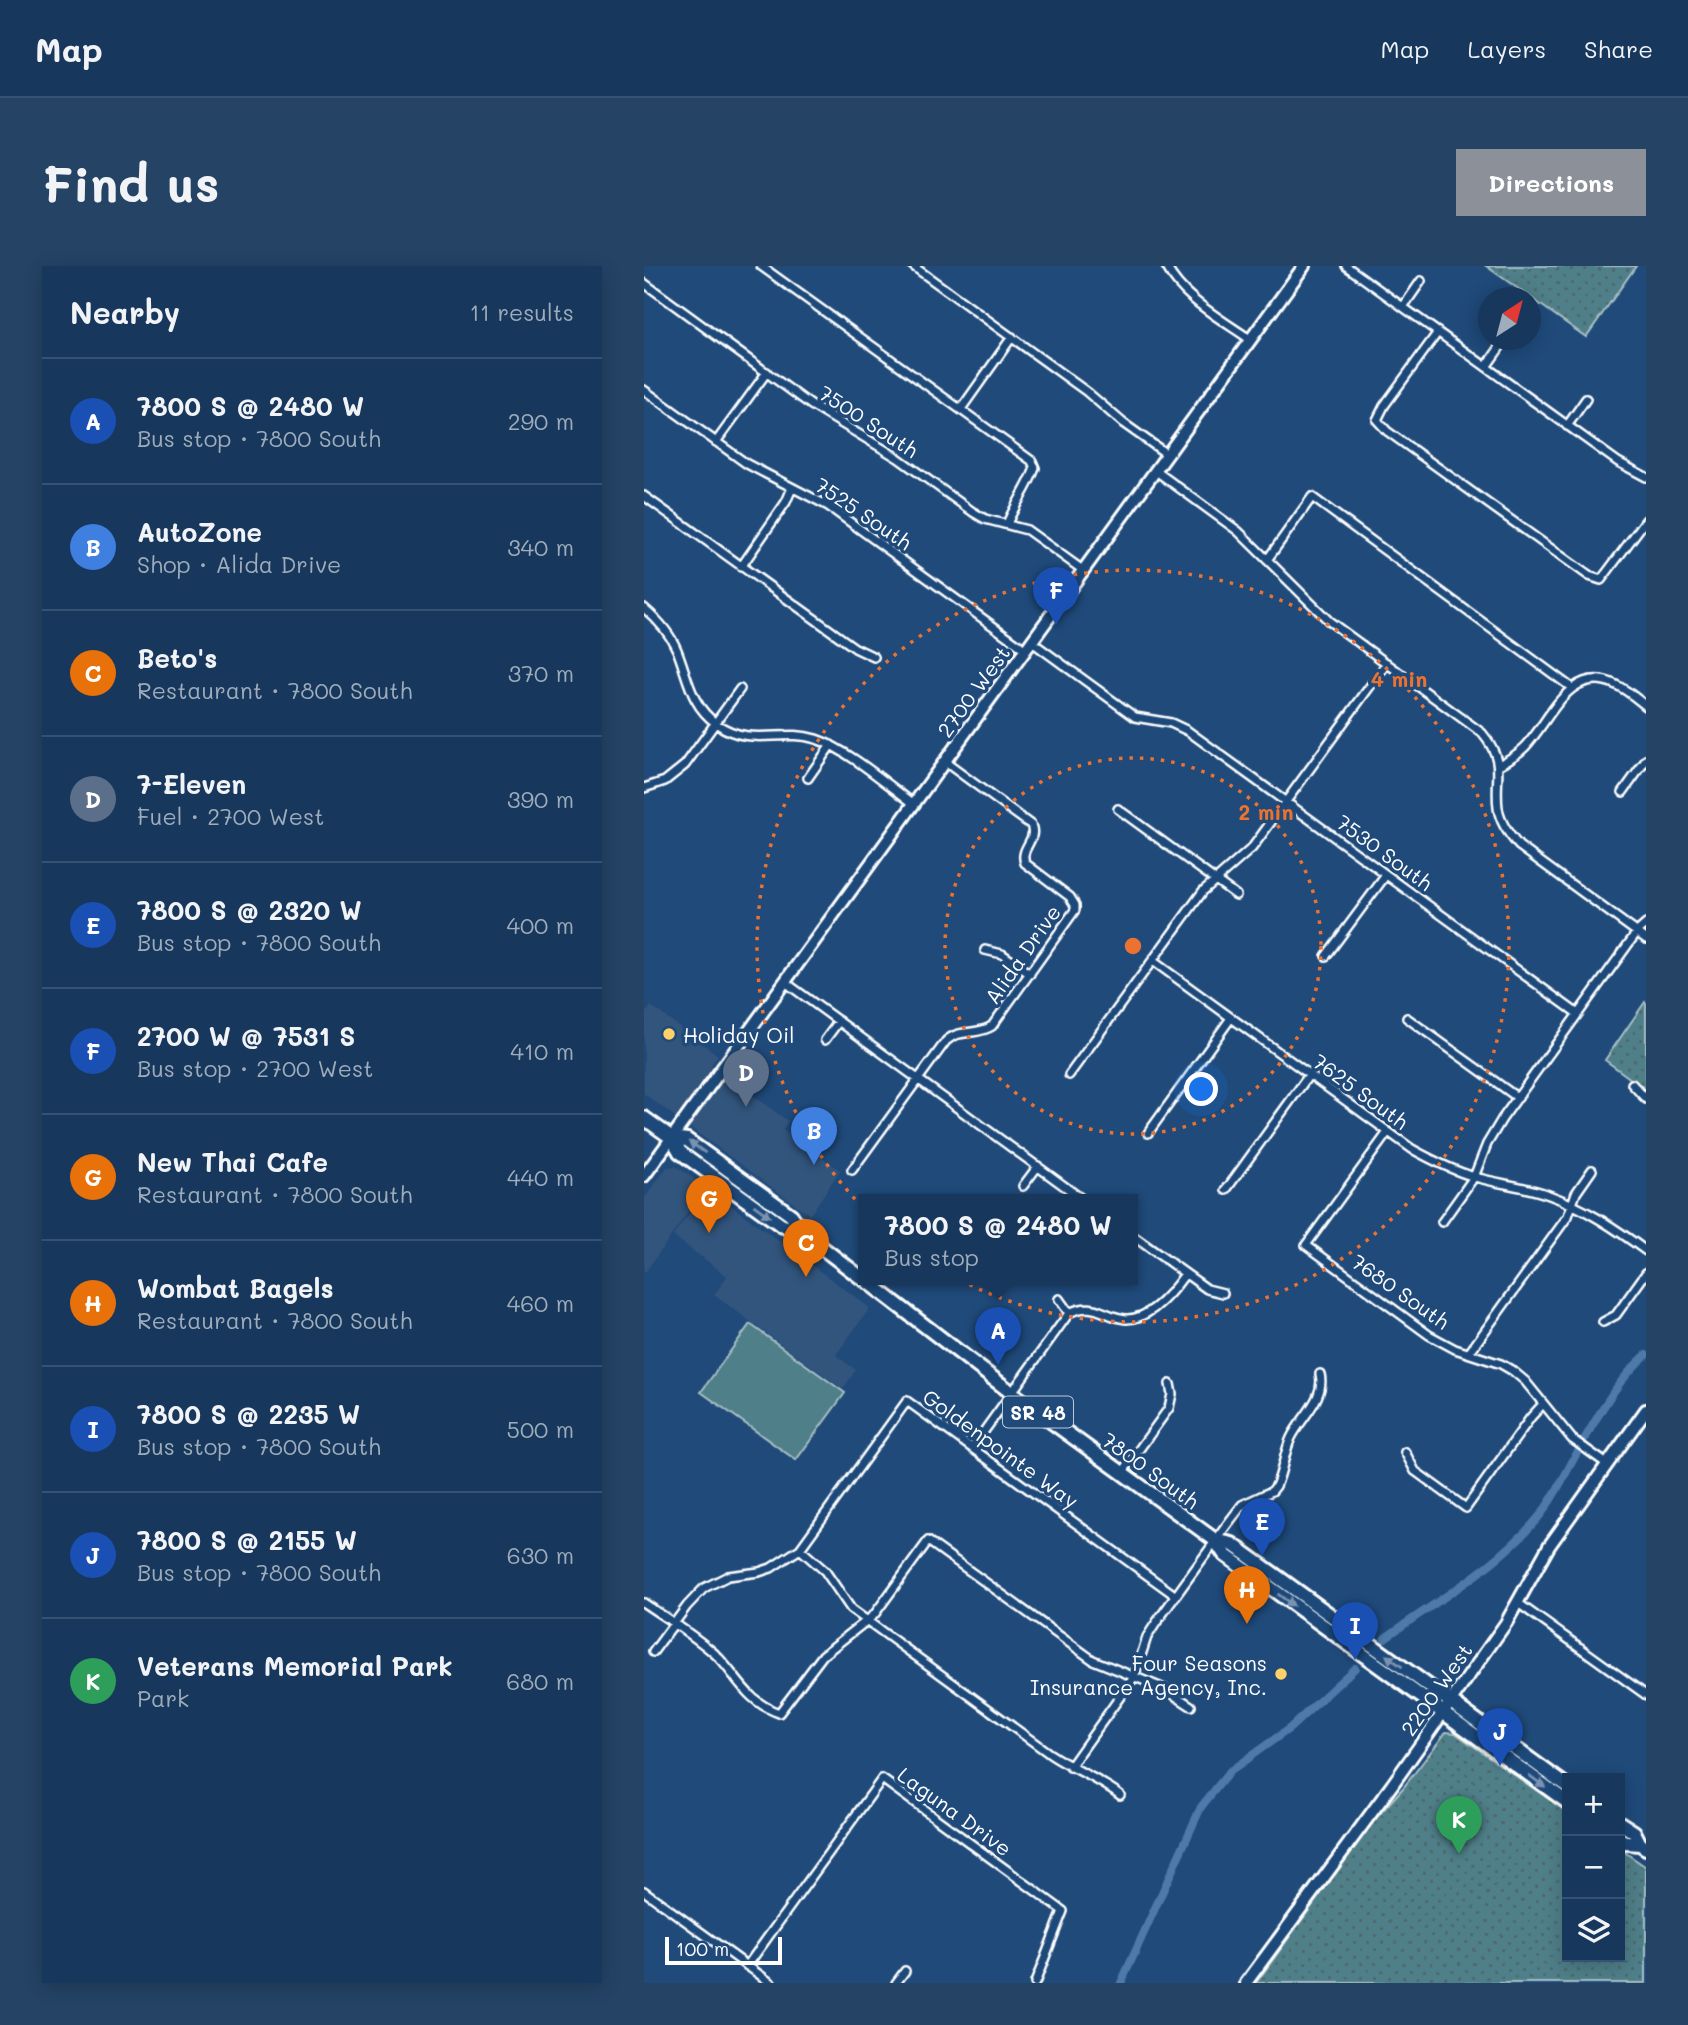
<!DOCTYPE html>
<html lang="en">
<head>
<meta charset="utf-8">
<style>
	:root { --surface:#17385c; --page:#244365; --text:#f1f3f6; --muted:#9eacbb; --line:#365272; --accent:#8c9099 }
	body { margin:0; font-family:Mali,sans-serif; background:var(--page); color:var(--text) }
	.controls { position:absolute; right:21px; bottom:21px; display:grid; overflow:hidden; border-radius:0px; box-shadow:0 4px 18px #0003 }
	.controls button { width:63px; height:63px; display:grid; place-items:center; padding:0; border:0; border-bottom:2px solid var(--line); background:var(--surface); color:var(--text); font:35px sans-serif }
	.compass { position:absolute; left:834px; top:21px; width:63px; height:63px; border-radius:50%; background:var(--surface); box-shadow:0 4px 18px #0003; rotate:36deg }
	.scale { position:absolute; left:21px; bottom:18px; width:117px; box-sizing:border-box; padding-left:7px; border:4px solid #fff; border-top:0; font-size:19px; line-height:24px; white-space:nowrap; color:#fff; -webkit-text-stroke:5px #1f4a7a; paint-order:stroke }
	.you { position:absolute; left:558px; top:824px; width:24px; height:24px; margin:-18px; border:5px solid #fff; border-radius:50%; background:#1a73e8; box-shadow:0 0 0 10px #1a73e833 }
	.badge { display:grid; place-items:center; width:46px; height:46px; border-radius:50%; background:var(--accent); color:#fff; font-size:23px; font-weight:700 }
	.pin { position:absolute; translate:-50% -58px; filter:drop-shadow(0 2px 4px #0008) }
	.pin::after { content:''; position:absolute; top:37px; width:24px; height:21px; background:inherit; clip-path:polygon(0 0,100% 0,50% 100%) }
	.popup { position:absolute; left:214px; top:928px; width:280px; height:91px; box-sizing:border-box; display:grid; place-content:center; border-radius:0px; background:var(--surface); filter:drop-shadow(0 2px 5px #0005); font-size:23px; white-space:nowrap; color:var(--muted) }
	.popup b { font-size:26px; color:var(--text) }
	.popup::after { content:''; position:absolute; left:50%; top:100%; margin-left:-14px; border:14px solid transparent; border-top-color:var(--surface) }
	.list { margin:0; padding:0; list-style:none }
	h2 { display:flex; justify-content:space-between; align-items:center; height:91px; margin:0; padding:0 28px; font-size:30px }
	h2 small { font-size:23px; font-weight:400; color:var(--muted) }
	.list li { display:grid; grid-template-columns:46px 1fr auto; gap:21px; align-items:center; box-sizing:border-box; height:126px; padding:0 28px; border-top:2px solid var(--line) }
	.list b { display:block; font-size:26px; white-space:nowrap }
	.list p { margin:0; font-size:23px; white-space:nowrap; color:var(--muted) }
	.list em { font-size:23px; font-style:normal; color:var(--muted) }
	.icon { flex:none; width:38px; height:38px; fill:none; stroke:currentColor; stroke-width:2; stroke-linecap:round; stroke-linejoin:round }
	.map { position:relative; flex:none; width:1002px; height:1717px; overflow:hidden; border-radius:0px }
	header { display:flex; align-items:center; gap:42px; box-sizing:border-box; height:98px; padding:0 35px; background:var(--surface); border-bottom:2px solid var(--line) }
	header strong { font-size:33px }
	nav { display:flex; gap:38px; margin-inline-start:auto; font-size:24px }
	.intro { display:flex; align-items:center; justify-content:space-between; box-sizing:border-box; height:168px; padding:0 42px }
	h1 { margin:0; font-size:49px }
	.button { padding:18px 32px; border-radius:0px; background:var(--accent); color:#fff; font-size:24px; font-weight:700 }
	main { display:flex; gap:42px; padding:0 42px }
	aside { flex:1; background:var(--surface); border-radius:0px; box-shadow:0 4px 18px #0003 }
	.map>svg:first-child { display:block }
	.built { fill:#33547d }
	.grass { fill:#507f89; stroke:#a8bfc4; stroke-width:2 }
	.park { fill:url(#park-dots); stroke:#a8bfc4; stroke-width:2 }
	.lines { fill:none; stroke-linecap:round; stroke-linejoin:round }
	.canal { stroke:#4d7aa9; stroke-width:8 }
	.street-casing { stroke:#fff; stroke-width:12 }
	.secondary-casing { stroke:#fff; stroke-width:16 }
	.primary-casing { stroke:#fff; stroke-width:18 }
	.street { stroke:#1f4a7a; stroke-width:7 }
	.secondary { stroke:#1f4a7a; stroke-width:10 }
	.primary { stroke:#1f4a7a; stroke-width:12 }
	.oneway { fill:#7992af }
	.ring { fill:none; stroke:#eb7230; stroke-width:3.5; stroke-dasharray:3.5 7 }
	.poi-dot { fill:#ffd166; stroke:#1f4a7a; stroke-width:2.5 }
	.labels { text-anchor:middle; dominant-baseline:central; stroke-width:7; stroke-linejoin:round; paint-order:stroke }
	.shield { fill:#1f4a7a; stroke:#bcc9d7; stroke-width:2 }
	.shield-label { font-size:19px; font-weight:bold; fill:#fff }
	.street-label { font-size:21px; fill:#fff; stroke:#1f4a7a }
	.poi-label { font-size:21px; fill:#fff; stroke:#1f4a7a; text-anchor:start }
	.centre { fill:#eb7230; stroke:#1f4a7a; stroke-width:3.5 }
	.ring-label { font-size:21px; text-anchor:middle; font-weight:bold; fill:#eb7230; stroke:#1f4a7a; stroke-width:7; stroke-linejoin:round; paint-order:stroke }
</style>
</head>
<body>
<header>
<strong>Map</strong>
<nav><a>Map</a><a>Layers</a><a>Share</a></nav>
</header>
<div class="intro"><h1>Find us</h1><a class="button">Directions</a></div>
<main>
<aside>
<h2>Nearby<small>11 results</small></h2>
<ul class="list">
<li><span class="badge" style="background:#1a4fb4">A</span><div><b>7800 S @ 2480 W</b><p>Bus stop · 7800 South</p></div><em>290 m</em></li>
<li><span class="badge" style="background:#3f7fe0">B</span><div><b>AutoZone</b><p>Shop · Alida Drive</p></div><em>340 m</em></li>
<li><span class="badge" style="background:#e8710a">C</span><div><b>Beto's</b><p>Restaurant · 7800 South</p></div><em>370 m</em></li>
<li><span class="badge" style="background:#5c6f8a">D</span><div><b>7-Eleven</b><p>Fuel · 2700 West</p></div><em>390 m</em></li>
<li><span class="badge" style="background:#1a4fb4">E</span><div><b>7800 S @ 2320 W</b><p>Bus stop · 7800 South</p></div><em>400 m</em></li>
<li><span class="badge" style="background:#1a4fb4">F</span><div><b>2700 W @ 7531 S</b><p>Bus stop · 2700 West</p></div><em>410 m</em></li>
<li><span class="badge" style="background:#e8710a">G</span><div><b>New Thai Cafe</b><p>Restaurant · 7800 South</p></div><em>440 m</em></li>
<li><span class="badge" style="background:#e8710a">H</span><div><b>Wombat Bagels</b><p>Restaurant · 7800 South</p></div><em>460 m</em></li>
<li><span class="badge" style="background:#1a4fb4">I</span><div><b>7800 S @ 2235 W</b><p>Bus stop · 7800 South</p></div><em>500 m</em></li>
<li><span class="badge" style="background:#1a4fb4">J</span><div><b>7800 S @ 2155 W</b><p>Bus stop · 7800 South</p></div><em>630 m</em></li>
<li><span class="badge" style="background:#2e9e5b">K</span><div><b>Veterans Memorial Park</b><p>Park</p></div><em>680 m</em></li>
</ul>
</aside>
<div class="map">
<svg width="1002" height="1717" viewBox="0 0 1002 1717">
	<defs>
		<pattern id="park-dots" width="8" height="8" patternUnits="userSpaceOnUse" patternTransform="scale(1.75)"><rect width="8" height="8" fill="#507f89"/><path d="M2 2h.1M6 6h.1" fill="none" stroke="#4e666a" stroke-width="1.8" stroke-linecap="round"/></pattern>
	</defs>
	<rect width="100%" height="100%" fill="#1f4a7a"/>
	<filter id="ink" filterUnits="userSpaceOnUse"><feTurbulence type="fractalNoise" baseFrequency=".0143" numOctaves="2"/><feDisplacementMap in="SourceGraphic" scale="14" xChannelSelector="R" yChannelSelector="G"/><feConvolveMatrix kernelMatrix="1 2 1 2 8 2 1 2 1" color-interpolation-filters="sRGB"/></filter>
	<g filter="url(#ink)">
		<path class="built" d="M7,740L74,789L67,799L144,855L139,864L196,904L166,949L0,828V744L3,746Z
			M32,900L62,921L0,1008V933L23,901Z
			M63,922L226,1042L192,1089L212,1104L199,1123L70,1029L83,1010L29,970Z"/>
		<path class="grass" d="M106,1058L201,1127L152,1194L57,1126Z"/>
		<path class="park" d="M842,0H992L942,71Z
			M1001,736L1002,737V824L961,794Z
			M802,1466L811,1467L923,1546V1691H976V1583L1002,1601V1717H612L732,1552L759,1522Z"/>
		<g class="lines">
			<path class="canal" d="M940,1174C959,1141 974,1114 1002,1089
				M741,1372C794,1334 852,1302 894,1252C910,1233 921,1208 933,1187
				M477,1717L557,1541L586,1505L646,1462L711,1402"/>
			<g class="street-casing">
				<path id="street" d="M117,0L388,195L391,202C384,222 371,238 363,258
					M269,0L443,126L479,157L524,189
					M522,0C539,33 577,53 607,74
					M702,0L974,196L1002,211
					M0,17L167,139L254,192L329,246L341,253L383,264L440,305
					M759,41L777,15
					M794,66L740,140L733,154L743,165L945,310L957,314L1002,254
					M842,101L861,74
					M0,124L103,198L184,240L382,384
					M317,143L368,71
					M923,160L942,133
					M72,176L123,106
					M512,205L594,265L685,355L838,467C863,497 850,509 854,542C856,557 865,569 875,580L1002,673
					M0,230L211,382L230,391
					M623,294L668,231L928,422
					M97,301L142,236L148,222
					M0,342C14,354 26,367 33,384C44,411 46,439 73,458C107,482 137,462 172,473C203,483 243,518 270,538
					M388,376L491,451L527,457L544,465L934,748
					M855,499C864,494 873,489 881,481C906,455 925,398 970,418C982,423 992,432 1002,440
					M164,512L187,479
					M0,522L21,515L41,499L96,423
					M979,526L1002,494
					M474,543L592,629
					M341,684L358,688L386,708
					M682,690L742,609
					M509,695L768,883C788,894 809,905 831,911C855,918 881,920 905,929C941,942 971,962 1002,985
					M141,716L438,933
					M763,752L874,832
					M181,774L195,755
					M425,809L559,625L608,582L743,397
					M988,818L1002,833
					M744,866L662,979L785,1069L811,1083L857,1098L869,1105L881,1115L928,1173L963,1198
					M504,867L587,752
					M208,904L302,775C316,762 333,770 348,760L431,644V639L426,631L381,597C375,582 394,574 387,559L301,496
					M379,920L394,900
					M582,924L665,809
					M798,956L830,911L843,878L858,853L993,666L1002,658
					M489,970L563,1023L579,1027
					M415,1033L425,1047
					M959,1056L972,1049L1002,1007
					M825,1087L924,950L932,927L948,904
					M328,1182L425,1047C451,1034 459,1051 482,1053C506,1054 529,1025 541,1008
					M761,1186L771,1205L822,1242L887,1151L899,1138
					M478,1207L525,1142L528,1128L526,1118
					M156,1283L181,1305L207,1343L406,1488C428,1503 456,1513 476,1529
					M0,1337C23,1353 50,1369 71,1388C93,1409 101,1435 135,1447L179,1389L230,1349L284,1275L449,1394L521,1423L547,1440
					M874,1337L1002,1429
					M9,1386L43,1340L60,1322L84,1310L115,1306L127,1302L156,1283L263,1135L532,1330
					M426,1501L490,1411L503,1371L512,1357L585,1256L598,1239L628,1225L632,1220C639,1205 640,1187 647,1172C657,1151 682,1132 676,1108
					M0,1625L127,1717
					M103,1700L238,1513L419,1645L391,1717
					M252,1717L261,1705"/>
			</g>
			<g class="secondary-casing">
				<path id="secondary" d="M0,910L660,0
					M602,1717L748,1519L862,1357L905,1280L1002,1144"/>
			</g>
			<g class="primary-casing">
				<path id="primary" d="M0,852L28,872L36,886L137,959L160,968
					M28,872L43,874L147,949L160,968L219,1013
					M220,1013L368,1127L571,1274L581,1289L923,1536
					M571,1274L588,1278L923,1520
					M976,1557L990,1566L996,1578L1002,1582
					M976,1573L982,1577L996,1578"/>
			</g>
			<use href="#street" class="street"/>
			<use href="#secondary" class="secondary"/>
			<use href="#primary" class="primary"/>
		</g>
		<defs><path id="oneway-solid" d="M-6-.8H1V-3.2L6.5 0L1 3.2V.8H-6Z" transform="scale(1.75)"/></defs>
		<g class="oneway">
			<use href="#oneway-solid" transform="translate(53 881) rotate(-145)"/>
			<use href="#oneway-solid" transform="translate(118 945) rotate(36)"/>
			<use href="#oneway-solid" transform="translate(642 1334) rotate(36)"/>
			<use href="#oneway-solid" transform="translate(750 1395) rotate(-144)"/>
			<use href="#oneway-solid" transform="translate(893 1515) rotate(36)"/>
		</g>
	</g>
	<g class="ring">
		<circle cx="489" cy="680" r="188"/>
		<circle cx="489" cy="680" r="376"/>
	</g>
	<g class="poi-dot">
		<circle cx="25" cy="768" r="7"/>
		<circle cx="637" cy="1408" r="7"/>
	</g>
	<g class="labels">
		<rect class="shield" x="359" y="1130.5" width="70" height="31" rx="5"/>
		<g class="shield-label">
			<text x="394" y="1146">SR 48</text>
		</g>
		<g class="street-label">
			<text transform="translate(225 155) rotate(33)">7500 South</text>
			<text transform="translate(220 247) rotate(34)">7525 South</text>
			<text transform="translate(329 425) rotate(-54)">2700 West</text>
			<text transform="translate(741 586) rotate(36)">7530 South</text>
			<text transform="translate(378 688) rotate(-55)">Alida Drive</text>
			<text transform="translate(717 825) rotate(36)">7625 South</text>
			<text transform="translate(757 1025) rotate(35)">7680 South</text>
			<text transform="translate(357 1182) rotate(36)">Goldenpointe Way</text>
			<text transform="translate(507 1204) rotate(36)">7800 South</text>
			<text transform="translate(792 1423) rotate(-55)">2200 West</text>
			<text transform="translate(311 1545) rotate(36)">Laguna Drive</text>
		</g>
		<g class="poi-label">
			<text x="39" y="768">Holiday Oil</text>
			<text x="623" y="1396" text-anchor="end">Four Seasons<tspan x="623" dy="24">Insurance Agency, Inc.</tspan></text>
		</g>
	</g>
	<circle cx="489" cy="680" r="10" class="centre"/>
	<g class="ring-label">
		<text x="755" y="421">4 min</text>
		<text x="622" y="554">2 min</text>
	</g>
</svg>
<div class="controls">
<button>+</button>
<button>−</button>
<button><svg class="icon" aria-label="layers" viewBox="0 0 24 24"><path d="M12 4l9 5-9 5-9-5zM3 14l9 5 9-5"/></svg></button>
</div>
<svg class="compass" viewBox="-18 -18 36 36"><path d="M0-13l5 13h-10z" fill="#e53935"/><path d="M0 13l5-13h-10z" fill="#9eacbb"/></svg>
<div class="scale">100 m</div>
<div class="you"></div>
<div class="pin badge" style="left:354px;top:1099px;background:#1a4fb4">A</div>
<div class="popup"><b>7800 S @ 2480 W</b>Bus stop</div>
<div class="pin badge" style="left:170px;top:899px;background:#3f7fe0">B</div>
<div class="pin badge" style="left:162px;top:1011px;background:#e8710a">C</div>
<div class="pin badge" style="left:102px;top:841px;background:#5c6f8a">D</div>
<div class="pin badge" style="left:618px;top:1290px;background:#1a4fb4">E</div>
<div class="pin badge" style="left:412px;top:359px;background:#1a4fb4">F</div>
<div class="pin badge" style="left:65px;top:967px;background:#e8710a">G</div>
<div class="pin badge" style="left:603px;top:1358px;background:#e8710a">H</div>
<div class="pin badge" style="left:711px;top:1394px;background:#1a4fb4">I</div>
<div class="pin badge" style="left:856px;top:1500px;background:#1a4fb4">J</div>
<div class="pin badge" style="left:815px;top:1588px;background:#2e9e5b">K</div>
</div>
</main>
</body>
</html>
